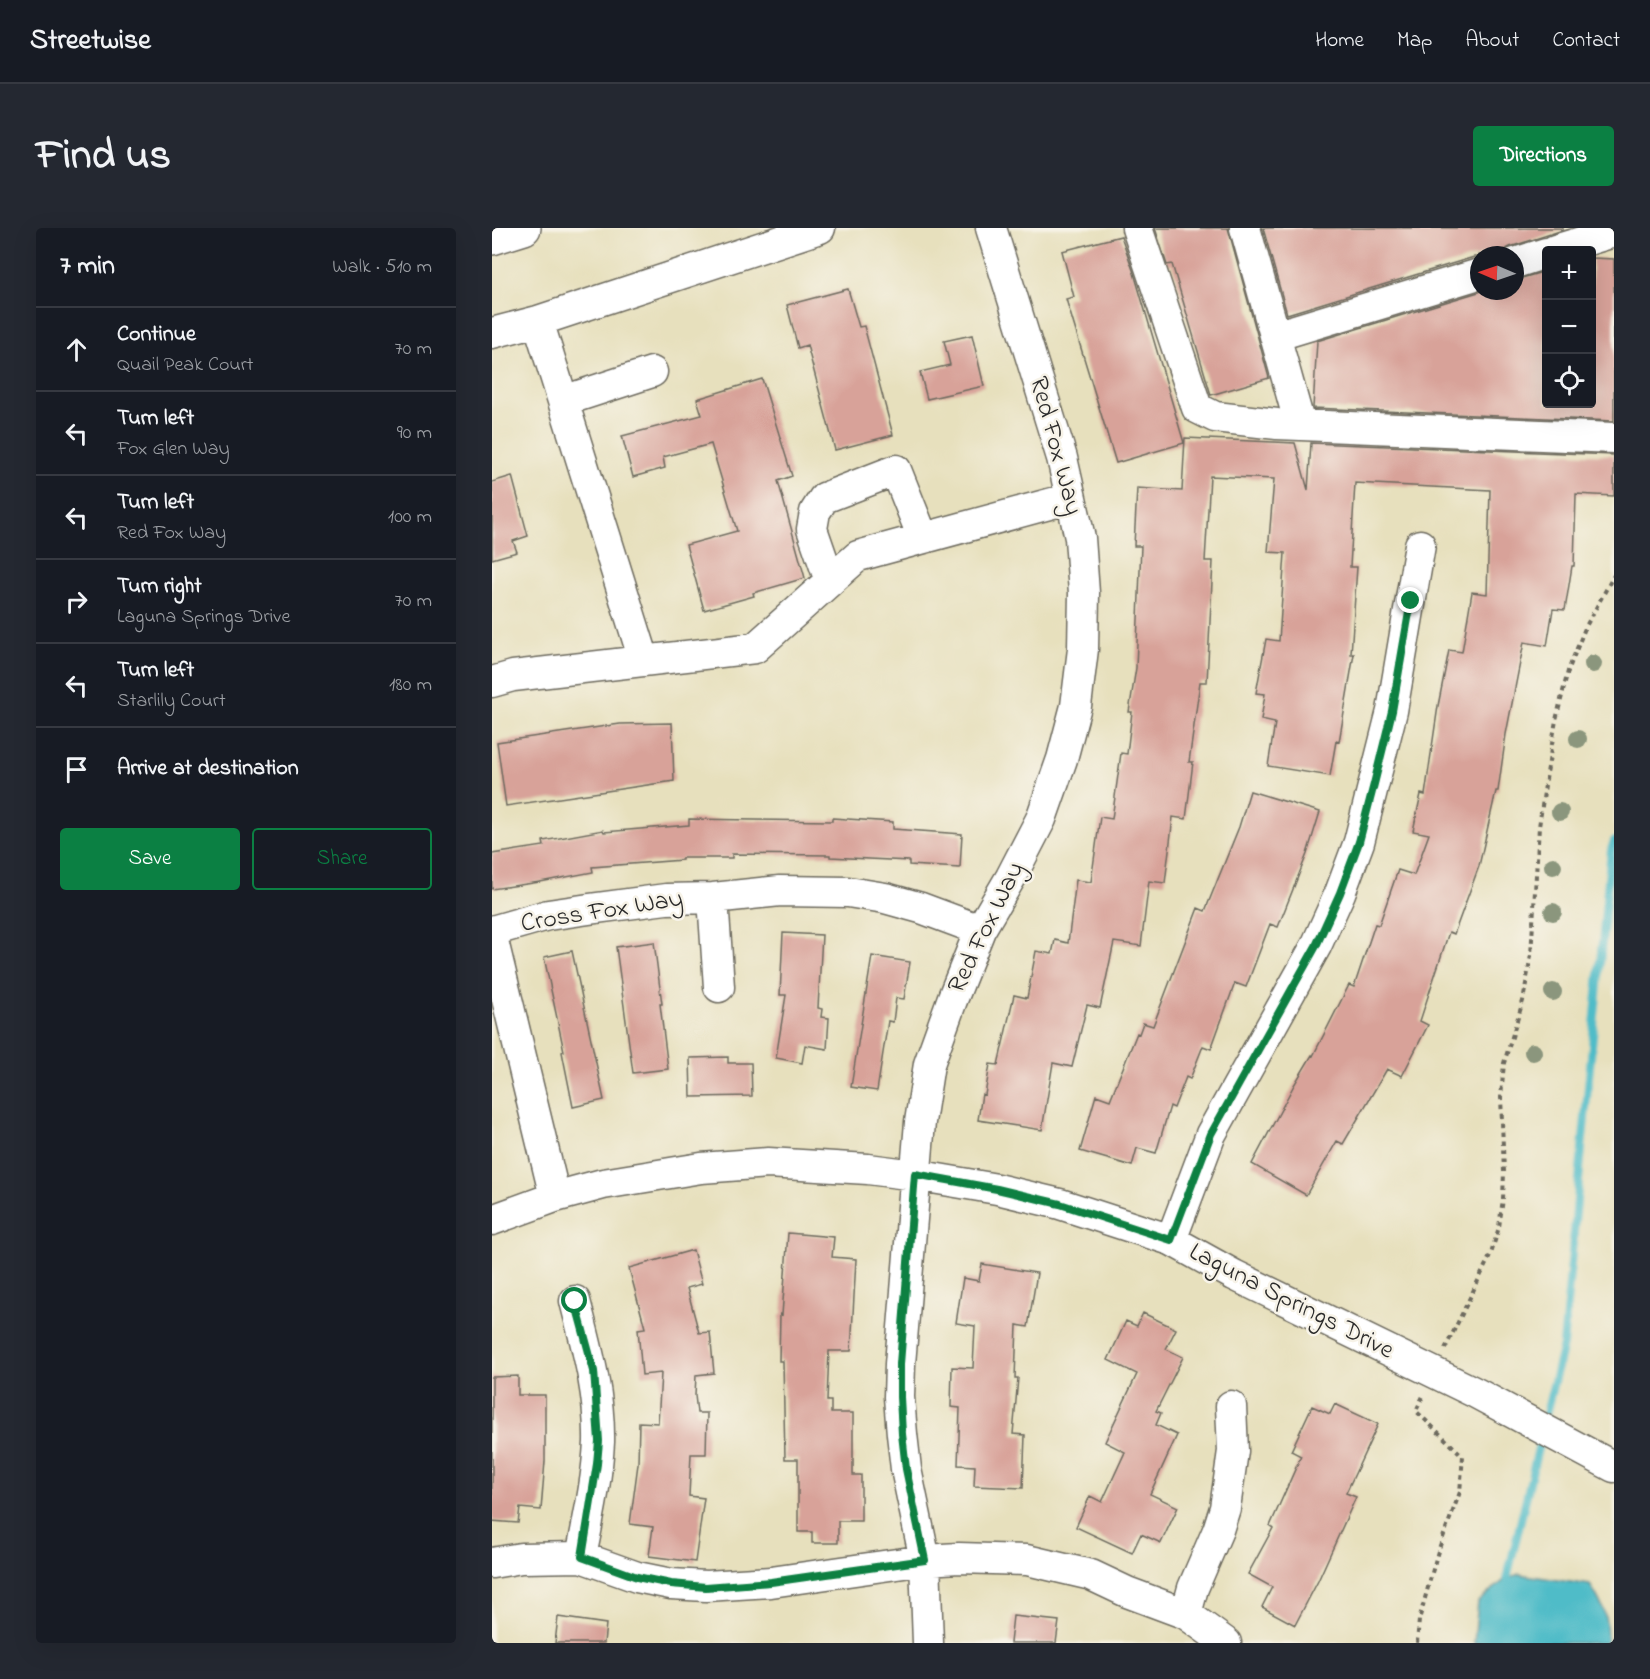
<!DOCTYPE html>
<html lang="en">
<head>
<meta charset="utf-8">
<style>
	:root { --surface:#171b24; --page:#242831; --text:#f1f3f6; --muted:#9ea1a6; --line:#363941; --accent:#0b8043 }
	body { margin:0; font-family:"Indie Flower",sans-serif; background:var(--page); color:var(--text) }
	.controls { position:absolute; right:18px; top:18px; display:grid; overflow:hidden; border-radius:6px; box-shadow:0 6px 24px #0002 }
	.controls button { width:54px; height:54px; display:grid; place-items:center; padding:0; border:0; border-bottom:2px solid var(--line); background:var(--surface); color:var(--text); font:30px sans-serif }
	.compass { position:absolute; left:978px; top:18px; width:54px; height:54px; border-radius:50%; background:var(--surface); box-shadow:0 6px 24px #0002; rotate:272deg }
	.stop { position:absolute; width:18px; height:18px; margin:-14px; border:4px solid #0b8043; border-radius:50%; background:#fff }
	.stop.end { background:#0b8043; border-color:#fff; box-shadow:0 2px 6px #0008 }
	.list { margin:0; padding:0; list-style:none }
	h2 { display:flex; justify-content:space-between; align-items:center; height:78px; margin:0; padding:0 24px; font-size:26px }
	h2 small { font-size:20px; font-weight:400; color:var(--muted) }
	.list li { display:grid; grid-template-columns:39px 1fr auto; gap:18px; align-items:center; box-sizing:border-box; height:84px; padding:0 24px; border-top:2px solid var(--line) }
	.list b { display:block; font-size:22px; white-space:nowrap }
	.list p { margin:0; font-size:20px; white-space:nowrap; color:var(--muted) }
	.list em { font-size:20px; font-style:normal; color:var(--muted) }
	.actions { display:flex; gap:12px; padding:18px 24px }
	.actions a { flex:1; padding:14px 0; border:2px solid var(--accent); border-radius:6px; text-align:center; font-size:21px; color:var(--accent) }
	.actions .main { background:var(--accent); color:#fff }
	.icon { flex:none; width:33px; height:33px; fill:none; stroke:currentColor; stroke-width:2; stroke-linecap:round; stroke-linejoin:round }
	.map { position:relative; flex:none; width:1122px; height:1415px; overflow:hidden; border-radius:6px }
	header { display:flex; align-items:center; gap:36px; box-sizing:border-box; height:84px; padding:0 30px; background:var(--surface); border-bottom:2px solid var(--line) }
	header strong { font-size:28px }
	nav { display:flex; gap:33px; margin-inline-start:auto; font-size:21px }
	.intro { display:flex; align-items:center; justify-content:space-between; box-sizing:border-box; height:144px; padding:0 36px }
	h1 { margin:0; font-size:42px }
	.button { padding:15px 27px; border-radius:6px; background:var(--accent); color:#fff; font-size:21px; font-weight:700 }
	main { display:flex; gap:36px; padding:0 36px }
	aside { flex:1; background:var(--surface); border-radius:6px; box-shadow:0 6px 24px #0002 }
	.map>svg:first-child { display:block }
	.water { fill:#4fbcc8; stroke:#3d747a; stroke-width:1.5 }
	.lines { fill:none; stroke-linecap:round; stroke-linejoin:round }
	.stream { stroke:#4fbcc8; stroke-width:8 }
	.building { fill:#d8a299 }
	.minor-casing { stroke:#6d6a5e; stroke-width:33 }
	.highway-casing { stroke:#6d6a5e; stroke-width:36 }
	.path { stroke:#6d6a5e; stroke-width:4; stroke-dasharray:4.5 4.5; stroke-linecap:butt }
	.minor { stroke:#fff; stroke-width:30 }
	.highway { stroke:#fff; stroke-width:33 }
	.tree { fill:#8b967d }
	.route { stroke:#0b8043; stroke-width:8 }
	.labels { text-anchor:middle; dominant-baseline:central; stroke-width:5; stroke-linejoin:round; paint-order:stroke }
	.street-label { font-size:26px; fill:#2b2b2b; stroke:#f7f3e8 }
</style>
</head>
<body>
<header>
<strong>Streetwise</strong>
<nav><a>Home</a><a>Map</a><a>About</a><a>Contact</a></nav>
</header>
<div class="intro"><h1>Find us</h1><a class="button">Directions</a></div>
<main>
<aside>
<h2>7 min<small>Walk · 510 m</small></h2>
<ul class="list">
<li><svg class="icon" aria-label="ahead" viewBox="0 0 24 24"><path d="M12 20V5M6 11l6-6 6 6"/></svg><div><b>Continue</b><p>Quail Peak Court</p></div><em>70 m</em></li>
<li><svg class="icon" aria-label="left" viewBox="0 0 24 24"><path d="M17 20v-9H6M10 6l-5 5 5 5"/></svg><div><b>Turn left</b><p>Fox Glen Way</p></div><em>90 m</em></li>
<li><svg class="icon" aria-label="left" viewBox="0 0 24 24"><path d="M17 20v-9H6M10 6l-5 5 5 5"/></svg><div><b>Turn left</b><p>Red Fox Way</p></div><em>100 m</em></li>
<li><svg class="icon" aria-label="right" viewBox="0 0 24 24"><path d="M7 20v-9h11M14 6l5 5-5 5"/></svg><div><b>Turn right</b><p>Laguna Springs Drive</p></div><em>70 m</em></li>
<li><svg class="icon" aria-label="left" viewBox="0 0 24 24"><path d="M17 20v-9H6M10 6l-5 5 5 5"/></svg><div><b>Turn left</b><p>Starlily Court</p></div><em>180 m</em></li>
<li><svg class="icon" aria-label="arrive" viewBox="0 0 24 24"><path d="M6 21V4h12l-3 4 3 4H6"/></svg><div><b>Arrive at destination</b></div></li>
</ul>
<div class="actions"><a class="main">Save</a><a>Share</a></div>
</aside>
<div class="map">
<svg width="1122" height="1415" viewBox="0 0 1122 1415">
	<rect width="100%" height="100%" fill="#f7f3e8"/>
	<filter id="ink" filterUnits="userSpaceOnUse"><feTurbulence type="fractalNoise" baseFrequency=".0167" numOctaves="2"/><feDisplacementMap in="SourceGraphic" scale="12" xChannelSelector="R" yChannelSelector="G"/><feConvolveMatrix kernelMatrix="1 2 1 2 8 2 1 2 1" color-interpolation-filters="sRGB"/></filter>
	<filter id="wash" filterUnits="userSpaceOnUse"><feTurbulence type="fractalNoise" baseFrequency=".008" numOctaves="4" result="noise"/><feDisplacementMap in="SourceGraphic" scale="24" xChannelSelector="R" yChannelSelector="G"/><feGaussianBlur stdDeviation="1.35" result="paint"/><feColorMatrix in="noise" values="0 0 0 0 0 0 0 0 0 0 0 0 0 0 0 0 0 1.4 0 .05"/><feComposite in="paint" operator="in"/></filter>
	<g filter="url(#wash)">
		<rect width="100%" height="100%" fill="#e7e0bd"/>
		<path class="water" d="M1027,1346L1098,1357C1113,1380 1115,1388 1115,1415H982L986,1374L1015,1350Z"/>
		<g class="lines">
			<path class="stream" d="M1052,1194L1071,1117L1119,622L1122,613
				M1015,1350L1049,1208"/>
		</g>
		<g id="blocks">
			<path class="building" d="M663,0H736L777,150L719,167L680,36L675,37Z
				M771,0H1071V2L1018,19L1007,25H1009L1008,27H987V29H982L795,86Z
				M629,8L642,45L692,215L624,235L574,71L582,69L570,23Z
				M1100,30L1122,31V193L821,180L825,113L990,63H1023V52L1054,43V176H1100Z
				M356,61L367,99L372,98L401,207L343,222L315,117L306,120L295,77Z
				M480,107L492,158L435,171L428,144L458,137L452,113Z
				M270,151L300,248L286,253L313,350L261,365L262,368L212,382L194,317L245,303L219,216L171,229L173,240L141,249L130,208L210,187L205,171Z
				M693,210L803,215L816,262L819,215L1122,227V268L1084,266L1082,338H1080L1073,382L1061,381L1055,418L1032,414L1014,506L1006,563H1004L987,638L962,706L957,704L928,793L936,797L910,848L895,841L851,916L845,913L814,967L760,936L802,857L820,827L821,828L857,757L862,759L883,696L887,697L906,642L922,647L937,606L921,603L929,566L933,567L946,478L957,422L970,424L980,364L995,366L998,262L863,255L858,339H865L859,426H862L847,514L844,513L838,548L776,538L783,495L769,492L773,466L764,465L774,411L787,413L793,325L776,324L782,251L718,248L713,333H721L715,454H708L697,534H701L694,591L681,589L673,655L657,653L649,718L622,714L608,780L595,777L580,839L561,835L550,902L486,892L490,866L493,867L498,836L506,837L522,767L535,770L544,723L560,726L563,712L576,715L584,652L599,654L608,589L620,591L629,525L635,526L640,484H637L644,440L649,318H642L645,260L690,263Z
				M20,248L36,308L21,313L25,324L0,331V254Z
				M180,495L182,553L14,578L5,514L128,496Z
				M758,563L828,584L815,626L786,699L778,696L754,759L743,755L719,821L711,818L698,851L694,849L682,880L678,878L664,925L645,920L640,938L588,923L604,867L618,872L645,805L647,806L651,795L661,798L706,680L713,683L747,599Z
				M340,590L401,594V601L470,606L468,640L417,637V633L338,629V627L240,626V630H190V632L100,639L101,644L48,654L0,661V626L52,618L51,613L111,602L112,604L197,597V591L340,593Z
				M291,705L330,707L326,780L330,781L329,789L337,790L335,821L313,817L310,835L284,830L294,767H288Z
				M162,714L170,776H168L176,841L141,845L124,719Z
				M80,723L112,872L81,879L70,824L72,823L52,729Z
				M380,728L418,734L412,771L404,770L401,794L396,793L385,863L359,859Z
				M236,829V835H259L260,868L199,869L198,830Z
				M296,1005L342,1009L340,1029L364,1031L359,1123H337L335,1173H339V1185H361V1247H369V1293H346V1315H320V1304H306V1231H293L291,1133H287L288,1086L290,1087Z
				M201,1022L210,1056L195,1060L207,1105L218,1104L222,1145L204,1147L203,1167L205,1185H215L214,1226H199L197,1268L212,1270L203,1334L157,1328L161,1299L138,1296L146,1236L147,1194L166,1195L169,1145L150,1147L146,1101L153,1100L137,1040Z
				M490,1036L545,1045L536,1099L525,1097L523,1150H526L521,1206L533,1207L531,1260L482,1258L483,1238L466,1237L468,1180L459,1179L460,1139L481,1140L483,1098L464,1095L471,1050L487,1053Z
				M651,1085L684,1101L674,1121L691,1129L664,1183L669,1185L664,1197L685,1207L658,1266L686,1279L669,1315L649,1306L640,1325L584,1299L598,1268L610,1274L633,1224L613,1214L645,1146L616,1132L634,1093L645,1098Z
				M26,1148V1167H53V1233L49,1282L28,1280L26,1295L0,1293V1149Z
				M843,1176L886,1196L854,1265L864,1269L826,1353L803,1397L770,1379L780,1359L756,1346L781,1300L778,1298L809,1228L799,1223L820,1178L838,1186Z
				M521,1388L567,1393L564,1415H518Z
				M66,1389L114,1396L112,1415H63Z"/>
		</g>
	</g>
	<g filter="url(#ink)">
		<use href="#blocks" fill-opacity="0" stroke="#6d6a5e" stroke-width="1.5"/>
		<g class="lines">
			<g class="minor-casing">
				<path id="minor" d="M645,0L705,180L723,189L785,196L1122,210
					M753,0L808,197
					M1063,22L1122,4
					M1023,35L1054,25
					M46,93L152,432
					M0,105L46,93L328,0
					M783,108L987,46
					M71,173L160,144
					M338,353L320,301L323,284L332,270L404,242L431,310
					M0,454L21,448L263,420L366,328L579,270
					M221,670L227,759
					M0,703L56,687L97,681L174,671L221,670L288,663L356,664L393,670L429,680L488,702
					M0,709L63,969
					M0,992L63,969L111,956L209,940L276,935L376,941L423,947L505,961L568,976L679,1012L742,1047L984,1165L1122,1239
					M679,1012L719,906L824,718L848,665L867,614L900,483L928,317
					M83,1073C95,1120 108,1165 107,1214C105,1253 96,1292 89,1329
					M0,1335L29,1330L89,1329L145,1349L179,1356L214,1358L279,1354L433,1332L467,1330L535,1332L599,1347L635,1364L694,1386L734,1415
					M694,1386L701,1360L726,1302L733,1280L741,1223L739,1178
					M436,1415L433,1332L414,1241L410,1206L407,1169L408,1136L428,894L437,836L460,772L488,702L519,649L549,591L570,531L584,478L591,421L592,365L588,310L570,230L499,0"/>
			</g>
			<g class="highway-casing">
				<path id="highway" d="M0,10L32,0"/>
			</g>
			<path class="path" d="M953,1121L999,1026L1007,999L1011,971L1012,944L1009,869L1012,835L1031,773L1039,727L1047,599L1053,557L1064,492L1076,443L1093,400L1122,347
				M925,1415L927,1392L946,1323L968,1264L971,1228L924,1183L931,1168"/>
			<use href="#minor" class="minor"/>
			<use href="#highway" class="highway"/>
		</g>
		<g class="tree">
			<circle cx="1101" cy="436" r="9"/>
			<circle cx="1086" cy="511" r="9"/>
			<circle cx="1068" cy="584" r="9"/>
			<circle cx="1061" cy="638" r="9"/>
			<circle cx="1061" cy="684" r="9"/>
			<circle cx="1061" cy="764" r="9"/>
			<circle cx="1041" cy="824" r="9"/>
		</g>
	</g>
	<g class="lines" filter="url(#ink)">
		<path class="route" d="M83,1073L102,1143L107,1213L105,1236L90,1329L145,1349L179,1356L214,1359L279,1354L433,1332L414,1241L410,1206L408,1169V1136L423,946L505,961L568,976L679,1012L719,906L824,718L848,665L867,614L882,556L900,483L919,373"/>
	</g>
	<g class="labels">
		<g class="street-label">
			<text transform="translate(563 218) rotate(75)">Red Fox Way</text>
			<text transform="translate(110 684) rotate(-9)">Cross Fox Way</text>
			<text transform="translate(495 700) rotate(-64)">Red Fox Way</text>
			<text transform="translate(799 1074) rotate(27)">Laguna Springs Drive</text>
		</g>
	</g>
</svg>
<div class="controls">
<button>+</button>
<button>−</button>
<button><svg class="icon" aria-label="locate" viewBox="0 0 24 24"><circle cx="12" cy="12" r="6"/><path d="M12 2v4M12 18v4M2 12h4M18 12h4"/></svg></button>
</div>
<svg class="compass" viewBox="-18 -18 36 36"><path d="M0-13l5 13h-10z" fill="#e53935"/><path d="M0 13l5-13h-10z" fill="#9ea1a6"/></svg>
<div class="stop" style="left:83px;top:1073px"></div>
<div class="stop end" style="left:919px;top:373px"></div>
</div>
</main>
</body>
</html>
